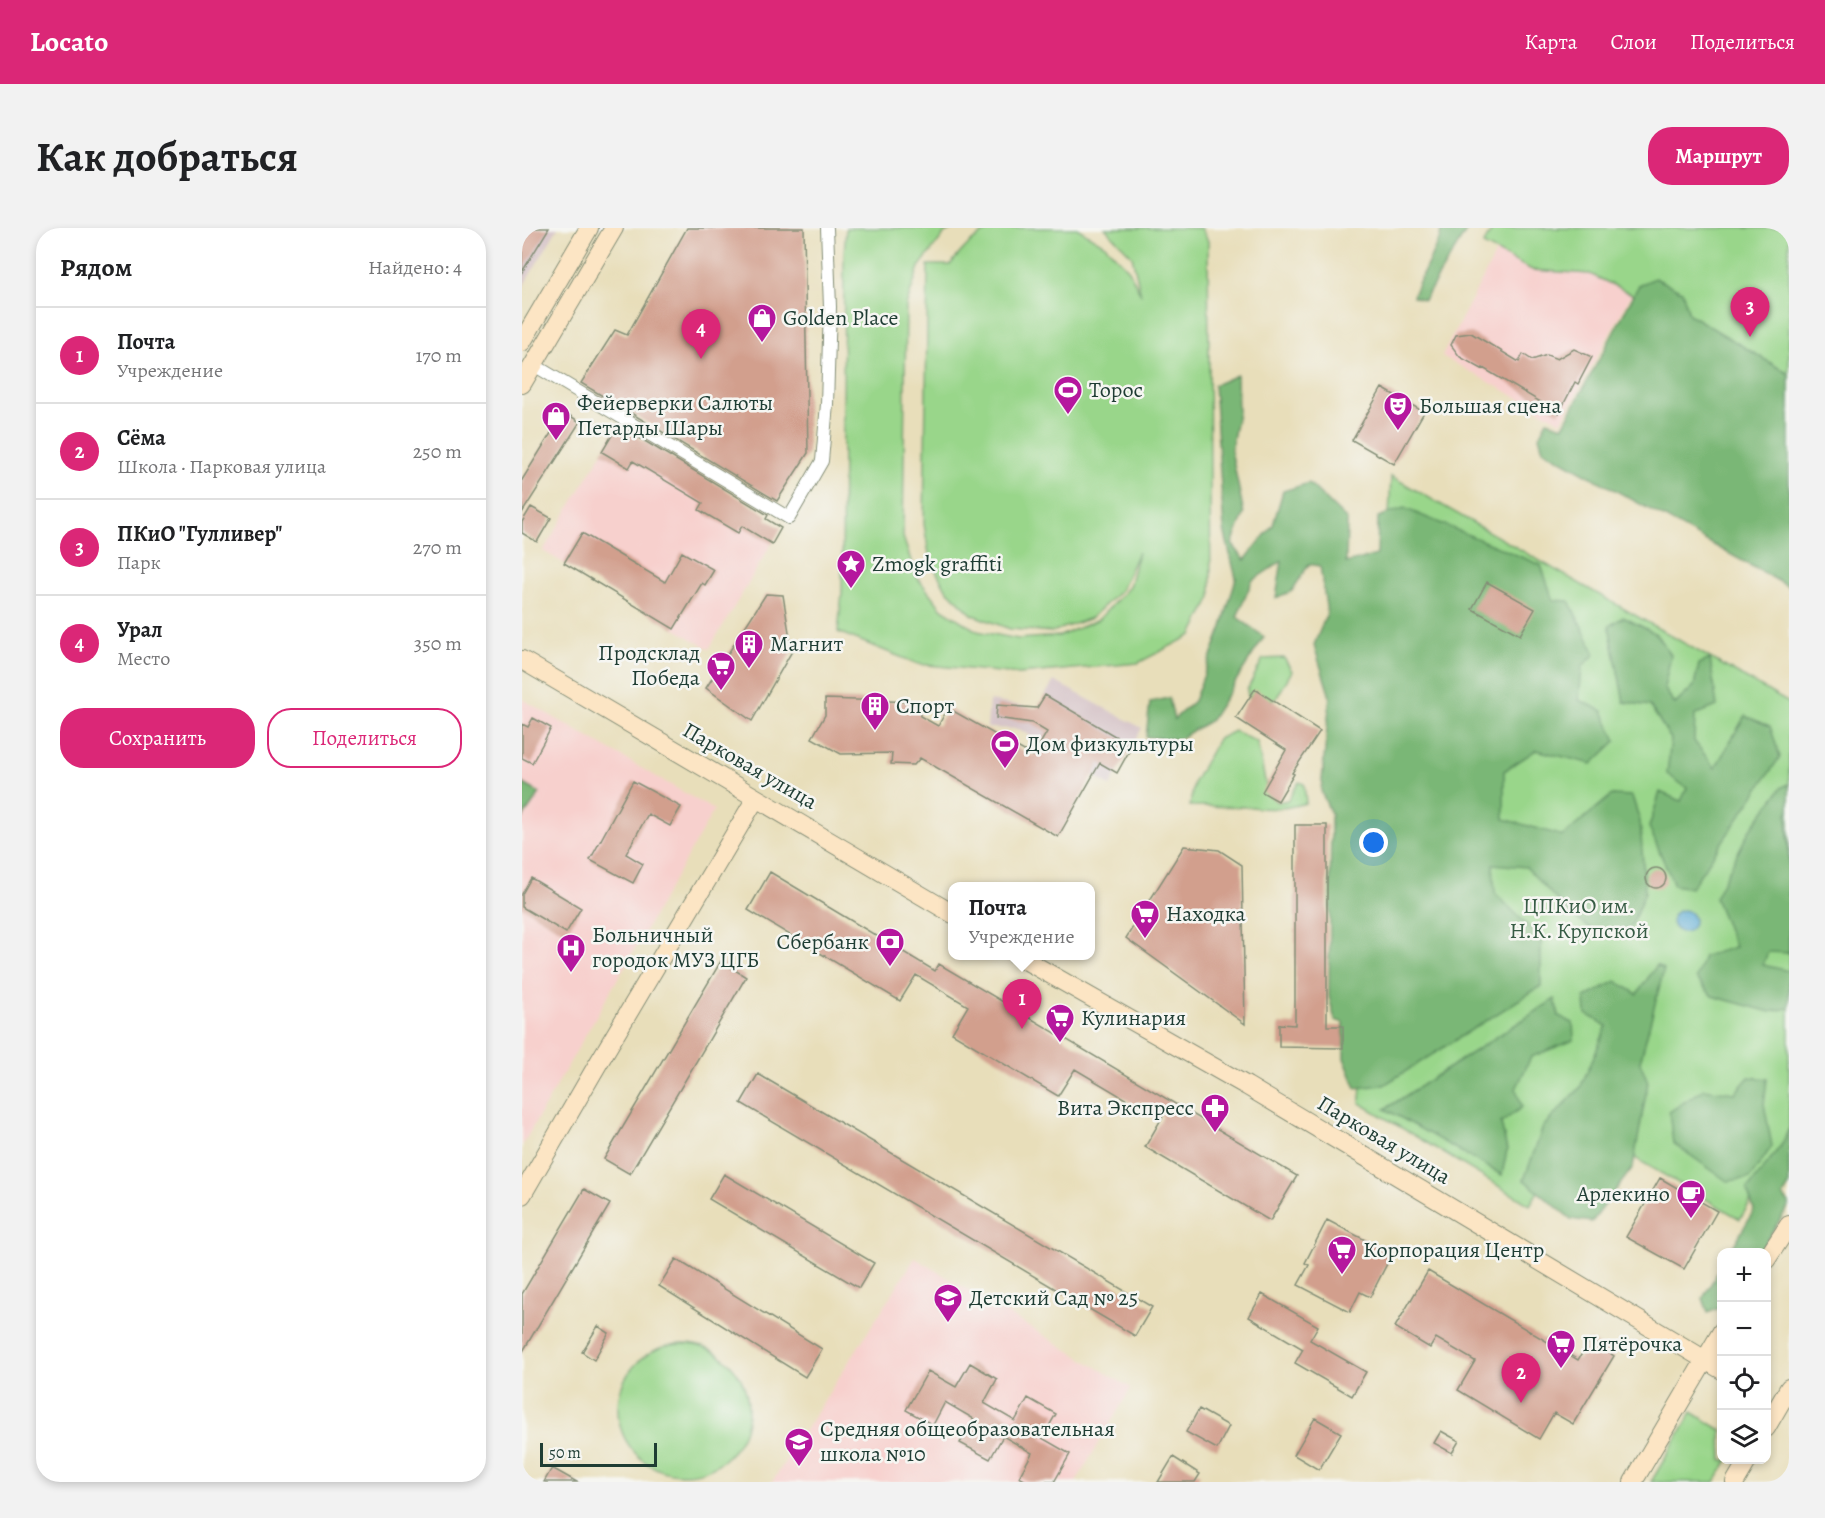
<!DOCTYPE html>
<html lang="ru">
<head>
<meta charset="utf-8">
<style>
	:root { --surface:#fff; --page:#f2f2f2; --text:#202124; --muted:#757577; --line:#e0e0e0; --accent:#db2777 }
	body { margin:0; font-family:Alegreya,serif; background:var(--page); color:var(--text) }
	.controls { position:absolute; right:18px; bottom:18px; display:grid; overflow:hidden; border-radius:12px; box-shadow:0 3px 9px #0003 }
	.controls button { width:54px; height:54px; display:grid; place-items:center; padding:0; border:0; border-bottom:2px solid var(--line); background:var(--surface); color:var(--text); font:30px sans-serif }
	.scale { position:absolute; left:18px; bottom:15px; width:117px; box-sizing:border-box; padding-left:6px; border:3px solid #1f3d34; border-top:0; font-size:16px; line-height:21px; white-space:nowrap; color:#1f3d34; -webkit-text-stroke:4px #f6f6f2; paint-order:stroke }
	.you { position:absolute; left:852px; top:615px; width:21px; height:21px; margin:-15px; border:4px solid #fff; border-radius:50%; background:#1a73e8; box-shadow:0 0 0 9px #1a73e833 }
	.badge { display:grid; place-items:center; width:39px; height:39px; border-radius:50%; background:var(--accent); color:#fff; font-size:20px; font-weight:700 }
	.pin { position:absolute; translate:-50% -50px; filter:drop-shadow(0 2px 3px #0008) }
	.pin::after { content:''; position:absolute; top:32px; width:21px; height:18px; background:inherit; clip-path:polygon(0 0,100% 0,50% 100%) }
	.popup { position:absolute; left:426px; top:654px; width:147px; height:78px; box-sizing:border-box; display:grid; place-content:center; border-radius:12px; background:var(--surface); filter:drop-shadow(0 2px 4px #0005); font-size:20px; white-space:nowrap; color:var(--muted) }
	.popup b { font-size:22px; color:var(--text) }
	.popup::after { content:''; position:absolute; left:50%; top:100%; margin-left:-12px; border:12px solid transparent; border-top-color:var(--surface) }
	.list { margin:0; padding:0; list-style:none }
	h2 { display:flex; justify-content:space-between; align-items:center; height:78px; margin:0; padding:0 24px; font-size:26px }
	h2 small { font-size:20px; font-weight:400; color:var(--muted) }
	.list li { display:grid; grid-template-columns:39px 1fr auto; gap:18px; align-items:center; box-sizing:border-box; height:96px; padding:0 24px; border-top:2px solid var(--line) }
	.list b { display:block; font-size:22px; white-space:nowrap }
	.list p { margin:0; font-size:20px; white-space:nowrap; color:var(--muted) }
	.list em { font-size:20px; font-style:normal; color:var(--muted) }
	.actions { display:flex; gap:12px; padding:18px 24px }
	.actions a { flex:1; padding:14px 0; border:2px solid var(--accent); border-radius:24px; text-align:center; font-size:21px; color:var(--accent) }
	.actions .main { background:var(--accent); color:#fff }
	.icon { flex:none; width:33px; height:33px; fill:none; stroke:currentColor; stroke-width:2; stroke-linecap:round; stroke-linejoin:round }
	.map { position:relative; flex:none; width:1267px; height:1254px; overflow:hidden; border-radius:24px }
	header { display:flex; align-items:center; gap:36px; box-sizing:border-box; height:84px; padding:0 30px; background:var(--accent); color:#fff }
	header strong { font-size:28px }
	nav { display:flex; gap:33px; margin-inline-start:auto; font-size:21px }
	.intro { display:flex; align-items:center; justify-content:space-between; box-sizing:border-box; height:144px; padding:0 36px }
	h1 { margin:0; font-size:42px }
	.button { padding:15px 27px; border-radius:24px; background:var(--accent); color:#fff; font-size:21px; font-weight:700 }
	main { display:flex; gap:36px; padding:0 36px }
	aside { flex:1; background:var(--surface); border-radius:24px; box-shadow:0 3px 9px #0003 }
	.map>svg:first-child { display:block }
	.built { fill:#f7d0cd }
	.industrial { fill:#d2bec3 }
	.green { fill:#99d68a; stroke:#5c8a5f; stroke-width:1.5 }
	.forest { fill:#7ab776; stroke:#4c7a55; stroke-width:1.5 }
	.water { fill:#5aaad4; stroke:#3c7484; stroke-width:1.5 }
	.building { fill:#d29f8d }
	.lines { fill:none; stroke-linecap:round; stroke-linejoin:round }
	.minor-casing { stroke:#848e77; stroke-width:14 }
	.secondary-casing { stroke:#848e77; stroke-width:20 }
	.minor { stroke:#fff; stroke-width:12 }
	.secondary { stroke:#fce5c4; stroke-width:18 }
	.labels { text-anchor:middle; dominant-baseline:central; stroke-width:5; stroke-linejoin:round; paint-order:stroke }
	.poi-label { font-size:22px; fill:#1f3d34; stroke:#f6f6f2; text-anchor:start }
	.street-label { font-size:22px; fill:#1f3d34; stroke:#f6f6f2 }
	.park-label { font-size:22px; fill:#375c45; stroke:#f6f6f2 }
</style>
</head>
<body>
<header>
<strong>Locato</strong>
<nav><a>Карта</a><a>Слои</a><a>Поделиться</a></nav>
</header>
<div class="intro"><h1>Как добраться</h1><a class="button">Маршрут</a></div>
<main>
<aside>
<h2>Рядом<small>Найдено: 4</small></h2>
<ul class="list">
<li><span class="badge">1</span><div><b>Почта</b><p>Учреждение</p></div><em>170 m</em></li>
<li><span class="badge">2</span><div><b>Сёма</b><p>Школа · Парковая улица</p></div><em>250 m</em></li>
<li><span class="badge">3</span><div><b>ПКиО &quot;Гулливер&quot;</b><p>Парк</p></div><em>270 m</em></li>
<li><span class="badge">4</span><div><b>Урал</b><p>Место</p></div><em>350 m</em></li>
</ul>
<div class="actions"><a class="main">Сохранить</a><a>Поделиться</a></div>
</aside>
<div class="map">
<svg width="1267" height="1254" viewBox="0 0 1267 1254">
	<rect width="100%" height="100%" fill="#f6f6f2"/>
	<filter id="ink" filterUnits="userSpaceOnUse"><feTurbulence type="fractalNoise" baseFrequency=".0167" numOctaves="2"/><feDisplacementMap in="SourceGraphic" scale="12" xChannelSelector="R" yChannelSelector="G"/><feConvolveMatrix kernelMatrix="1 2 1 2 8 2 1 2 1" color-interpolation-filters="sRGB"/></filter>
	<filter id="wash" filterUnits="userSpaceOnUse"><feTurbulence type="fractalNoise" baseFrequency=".008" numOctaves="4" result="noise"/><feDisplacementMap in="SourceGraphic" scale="24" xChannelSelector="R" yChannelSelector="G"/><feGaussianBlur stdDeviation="1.35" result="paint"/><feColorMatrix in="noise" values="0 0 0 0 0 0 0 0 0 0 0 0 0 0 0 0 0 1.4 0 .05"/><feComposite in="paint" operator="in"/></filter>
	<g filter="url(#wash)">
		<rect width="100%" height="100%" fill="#e8deba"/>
		<path class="built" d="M975,23L1010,42L1068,46L1110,66L1039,194L920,128Z
			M94,202L259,300L187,421L21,323Z
			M0,471L192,582L0,918Z
			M393,1030L609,1160L554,1254H250Z"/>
		<path class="industrial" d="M0,0H36L0,60Z
			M532,453L620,500L588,558L497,501L465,500L467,473L515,480Z"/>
		<path class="green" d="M324,0H433L422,6L397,39L384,78L381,309L394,348L420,381L455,403L496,411L538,408L577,391L607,359L616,324L599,362L569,390L530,404L488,401L451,387L424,361L408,332L402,296L406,37H428C441,21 453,7 472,0H555L583,17L607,42L619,67L610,28L583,0H679L686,13L689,369L670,407L616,435L497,446L396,436L316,404L320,365L322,26Z
			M971,0H1267V151L1110,66L1068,46L1010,42L961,17Z
			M869,248L1267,475V911L1218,991L1065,902L1050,907L1008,977L838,875Z
			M762,430L770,443L754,471L728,479L725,462L741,431Z
			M712,503L735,514L746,567L756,574L766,572L777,554L782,556L784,575C767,580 747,582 730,579L668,578L672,554L696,511Z
			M96 1181a65 65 0 1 1 130 0a65 65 0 1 1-130 0Z
			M1170,1184L1199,1202L1200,1232H1206L1193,1254H1129Z"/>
		<path class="forest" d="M919,0H946L902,72L891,68L894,60L918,10Z
			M1133,50L1160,63L1167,86L1267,146V359L1021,222L1017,208L1025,193L1041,198L1117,57Z
			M715,147L716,185L709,222L722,286L710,316L723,332L751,297L761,263L787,255L825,292L824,335L855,327L856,289L882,280L1019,337L1031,372L1047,373L1073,426L1060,439L1057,472L1081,483L1094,513L1070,536L1014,522L982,543V591L1041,608L1090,567L1110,568L1118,593L1123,664L1109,699L1076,706L1048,686L1004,639L971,636L973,665L1019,711V758L862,857L834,860L822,830V795L813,792L807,769L809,586L799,563L808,469L792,417L805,385L798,338L787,336L770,363L754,370L760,333L730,353L715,389L742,409L689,492L657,511L624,509L628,474L647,470L652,491L672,473L700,399L714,350L702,302L692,157Z
			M1101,389L1133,405L1149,427L1142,460L1153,476L1172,458L1177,436L1188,431L1195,478L1173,487L1172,513L1193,540L1223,488L1248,498L1258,529L1169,660L1152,657L1127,599L1138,564L1159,573L1165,560L1145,546L1149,511L1128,478L1102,474L1087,398Z
			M0,555L18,565L0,591Z
			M1267,556V582L1265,585L1267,636V725L1246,724L1241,737L1267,743V780L1248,784L1190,768L1174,750L1182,728L1213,719L1193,670L1227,603L1260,559Z
			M1135,737L1142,741L1118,834L1126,854L1111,939L1070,994L1049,991L1002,952L1021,899L1058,860L1085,798L1064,786L1063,770L1094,753L1115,766Z
			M1033,771L1037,788L1051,795L1052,812L1009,829L994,861L1000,879L979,895L985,922L980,947L863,881Z
			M1227,849L1245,851L1242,876L1250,918L1228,950L1205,953L1151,915L1147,884L1182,861L1213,865Z
			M1267,900V958L1261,968L1267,975V978L1237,1024H1208L1232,982L1225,962L1260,916Z
			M1199,1038V1079L1186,1085L1181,1070Z"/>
		<path class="water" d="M1150 693a11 11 0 1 1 22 0a11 11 0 1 1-22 0Z"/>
		<g id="blocks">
			<path class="building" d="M4,0H27L0,44V7Z
				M165,0H282L286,225L255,273L59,155L93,102L105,107Z
				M949,105L997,134L1001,126L1010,132L1025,127L1035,131L1052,121L1070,129L1056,156L1053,154L1037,185L961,140L960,141L938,129L929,117L934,107Z
				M860,160L902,184L872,236L830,212Z
				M42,184L58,194L0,285V252Z
				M96,197L246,287L244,291L259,300L250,316L220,298L216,305L177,282L181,275L111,233L107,240L80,224Z
				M9,279L29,290L15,314L0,305V294Z
				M60,305L143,354L160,324L192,342L183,357L180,355L152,401L42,335Z
				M965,354L1013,381L998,407L950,381Z
				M244,366L261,367L270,423L230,493L184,460Z
				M733,461L798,503L770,545L772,546L756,573L740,564L764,522L714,490Z
				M523,467L610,518L595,545L578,535L536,609L398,530L392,537L369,536L370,525L319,526L290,510L303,487V471L396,474L398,488L416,498L426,480L511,528L525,504L510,495L474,490L475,477L515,480Z
				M11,490L29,500L10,535L0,530V496L6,499Z
				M111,553L159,579L148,598L126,586L104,626L121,636L111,655L68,632Z
				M773,597H805V798H821V820L757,819V796L773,797Z
				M662,618L697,622L720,637L723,796L604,710Z
				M1124 650a10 10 0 1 1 20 0a10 10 0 1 1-20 0Z
				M248,644L413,743L417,736L775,948L748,993L623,919L641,888L617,873L615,878L553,841L536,868L430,805L446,778L394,747L378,773L226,682Z
				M9,650L59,680L44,705L0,679V666Z
				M199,733L224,749L108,946L82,931Z
				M236,846L630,1079L613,1108L219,875Z
				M202,946L352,1035L337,1060L187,971Z
				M1138,950L1195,983L1162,1041L1104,1009Z
				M62,961L88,976L0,1125V1066Z
				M805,992L870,1026L848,1069L838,1064L828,1084L776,1057L787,1037L783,1035Z
				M154,1031L300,1121L283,1149L137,1058Z
				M906,1043L1056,1132L1068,1112L1092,1128L1051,1196L1032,1185L1017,1211L936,1162L953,1133L914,1110L908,1120L873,1099Z
				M740,1066L796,1098L788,1112L844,1144L830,1168L773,1135L781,1121L727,1089Z
				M76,1098L87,1105L72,1132L60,1124Z
				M448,1135L475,1151L462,1175L493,1193L506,1170L534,1186L520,1210L548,1226L532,1254H506L497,1249L510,1225L481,1208L468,1231L438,1215L452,1191L423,1174L411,1197L384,1182L406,1143L434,1159Z
				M677,1181L707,1198L695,1221L664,1204Z
				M793,1190L819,1205L797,1242L772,1227Z
				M919,1203L937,1213L930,1225L912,1215Z
				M651,1229L678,1246L673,1254H636Z
				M30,1240L55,1254H22Z"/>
		</g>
	</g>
	<g filter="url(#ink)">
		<use href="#blocks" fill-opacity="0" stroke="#848e77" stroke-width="1.5"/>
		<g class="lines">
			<g class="minor-casing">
				<path id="minor" d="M12,137L267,290L300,233L305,176L308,79L305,0"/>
			</g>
			<g class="secondary-casing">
				<path id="secondary" d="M0,114L67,0
					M0,156L92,0
					M0,432L431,686
					M496,728L725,858L1200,1142
					M0,967L77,834L234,570
					M1244,1032L1267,997
					M1244,1200L1267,1160
					M1111,1254L1200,1103
					M1213,1254L1226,1232"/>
			</g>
			<use href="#minor" class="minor"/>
			<use href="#secondary" class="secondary"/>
		</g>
	</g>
	<defs>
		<g id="shop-pin" transform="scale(1.5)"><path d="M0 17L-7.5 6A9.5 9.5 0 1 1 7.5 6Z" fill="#b5179e" stroke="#f6f6f2"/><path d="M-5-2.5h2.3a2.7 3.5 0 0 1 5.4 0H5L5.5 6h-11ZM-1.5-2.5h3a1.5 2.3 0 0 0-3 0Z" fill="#fff"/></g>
		<g id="stadium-pin" transform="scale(1.5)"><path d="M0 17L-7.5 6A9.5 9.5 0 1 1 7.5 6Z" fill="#b5179e" stroke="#f6f6f2"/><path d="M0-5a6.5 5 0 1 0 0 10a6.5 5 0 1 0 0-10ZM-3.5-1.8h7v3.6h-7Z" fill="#fff"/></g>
		<g id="theatre-pin" transform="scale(1.5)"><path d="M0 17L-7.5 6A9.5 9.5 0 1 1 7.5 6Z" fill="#b5179e" stroke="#f6f6f2"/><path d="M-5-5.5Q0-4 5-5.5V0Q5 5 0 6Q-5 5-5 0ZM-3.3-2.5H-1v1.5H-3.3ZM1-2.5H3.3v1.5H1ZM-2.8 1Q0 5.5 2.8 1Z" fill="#fff"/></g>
		<g id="sight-pin" transform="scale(1.5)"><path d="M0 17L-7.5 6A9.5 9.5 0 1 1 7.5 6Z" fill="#b5179e" stroke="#f6f6f2"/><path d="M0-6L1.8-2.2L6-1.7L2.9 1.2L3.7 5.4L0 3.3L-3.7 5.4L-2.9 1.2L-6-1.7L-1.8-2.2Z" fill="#fff"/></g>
		<g id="building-pin" transform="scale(1.5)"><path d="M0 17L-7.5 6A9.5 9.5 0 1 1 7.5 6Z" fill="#b5179e" stroke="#f6f6f2"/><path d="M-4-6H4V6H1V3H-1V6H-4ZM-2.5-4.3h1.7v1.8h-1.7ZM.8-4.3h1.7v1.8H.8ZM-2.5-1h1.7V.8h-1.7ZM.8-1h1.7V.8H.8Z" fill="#fff"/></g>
		<g id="supermarket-pin" transform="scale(1.5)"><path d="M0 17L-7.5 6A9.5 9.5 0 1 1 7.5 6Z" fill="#b5179e" stroke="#f6f6f2"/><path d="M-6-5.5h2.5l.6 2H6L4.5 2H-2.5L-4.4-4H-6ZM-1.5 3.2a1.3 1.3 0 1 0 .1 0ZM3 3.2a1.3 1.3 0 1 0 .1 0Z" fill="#fff"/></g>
		<g id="bank-pin" transform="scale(1.5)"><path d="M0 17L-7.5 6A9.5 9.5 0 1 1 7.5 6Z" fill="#b5179e" stroke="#f6f6f2"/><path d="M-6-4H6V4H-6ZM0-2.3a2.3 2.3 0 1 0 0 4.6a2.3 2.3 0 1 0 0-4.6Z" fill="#fff"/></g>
		<g id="hospital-pin" transform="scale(1.5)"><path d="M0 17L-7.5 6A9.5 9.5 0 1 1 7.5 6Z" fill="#b5179e" stroke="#f6f6f2"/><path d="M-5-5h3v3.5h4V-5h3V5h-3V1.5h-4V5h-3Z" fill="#fff"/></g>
		<g id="pharmacy-pin" transform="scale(1.5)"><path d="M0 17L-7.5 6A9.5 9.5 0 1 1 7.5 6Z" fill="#b5179e" stroke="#f6f6f2"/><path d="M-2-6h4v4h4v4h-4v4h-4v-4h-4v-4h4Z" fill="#fff"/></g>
		<g id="cafe-pin" transform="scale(1.5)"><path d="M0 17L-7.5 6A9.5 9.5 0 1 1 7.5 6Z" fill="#b5179e" stroke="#f6f6f2"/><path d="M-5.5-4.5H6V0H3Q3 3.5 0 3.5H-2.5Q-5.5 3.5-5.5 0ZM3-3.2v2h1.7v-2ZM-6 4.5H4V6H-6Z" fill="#fff"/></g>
		<g id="school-pin" transform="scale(1.5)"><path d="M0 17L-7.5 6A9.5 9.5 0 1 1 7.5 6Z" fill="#b5179e" stroke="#f6f6f2"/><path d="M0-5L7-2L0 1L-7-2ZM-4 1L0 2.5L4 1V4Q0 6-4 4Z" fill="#fff"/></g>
	</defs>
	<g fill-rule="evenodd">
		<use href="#shop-pin" x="240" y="90"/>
		<use href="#stadium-pin" x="546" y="162"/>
		<use href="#theatre-pin" x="876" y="178"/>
		<use href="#shop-pin" x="34" y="188"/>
		<use href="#sight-pin" x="329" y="336"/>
		<use href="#building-pin" x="227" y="416"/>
		<use href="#supermarket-pin" x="199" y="438"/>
		<use href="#building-pin" x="353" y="478"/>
		<use href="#stadium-pin" x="483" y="516"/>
		<use href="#supermarket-pin" x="623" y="686"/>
		<use href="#bank-pin" x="368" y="714"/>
		<use href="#hospital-pin" x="49" y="720"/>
		<use href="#supermarket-pin" x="538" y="790"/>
		<use href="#pharmacy-pin" x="693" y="880"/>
		<use href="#cafe-pin" x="1169" y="966"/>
		<use href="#supermarket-pin" x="820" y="1022"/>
		<use href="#school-pin" x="426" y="1070"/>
		<use href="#supermarket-pin" x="1039" y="1116"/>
		<use href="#school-pin" x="277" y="1214"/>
	</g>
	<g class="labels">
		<g class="poi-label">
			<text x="261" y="90">Golden Place</text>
			<text x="567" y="162">Торос</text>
			<text x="55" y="175">Фейерверки Салюты<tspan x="55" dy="25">Петарды Шары</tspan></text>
			<text x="897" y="178">Большая сцена</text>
			<text x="350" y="336">Zmogk graffiti</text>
			<text x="248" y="416">Магнит</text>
			<text x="178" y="425" text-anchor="end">Продсклад<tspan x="178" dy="25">Победа</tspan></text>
			<text x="374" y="478">Спорт</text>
			<text x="504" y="516">Дом физкультуры</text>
			<text x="644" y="686">Находка</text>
			<text x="70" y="707">Больничный<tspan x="70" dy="25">городок МУЗ ЦГБ</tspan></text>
			<text x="347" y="714" text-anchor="end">Сбербанк</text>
			<text x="559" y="790">Кулинария</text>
			<text x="672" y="880" text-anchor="end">Вита Экспресс</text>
			<text x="1148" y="966" text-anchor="end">Арлекино</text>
			<text x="841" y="1022">Корпорация Центр</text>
			<text x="447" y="1070">Детский Сад № 25</text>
			<text x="1060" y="1116">Пятёрочка</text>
			<text x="298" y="1201">Средняя общеобразовательная<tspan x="298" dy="25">школа №10</tspan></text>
		</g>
		<g class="street-label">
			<text transform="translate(228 538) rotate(30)">Парковая улица</text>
			<text transform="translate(862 912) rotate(31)">Парковая улица</text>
		</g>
		<g class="park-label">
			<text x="1057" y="678">ЦПКиО им.<tspan x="1057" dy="25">Н.К. Крупской</tspan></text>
		</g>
	</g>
</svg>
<div class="controls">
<button>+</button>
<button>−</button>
<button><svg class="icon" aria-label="locate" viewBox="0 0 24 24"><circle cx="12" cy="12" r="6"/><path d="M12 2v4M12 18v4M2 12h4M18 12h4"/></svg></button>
<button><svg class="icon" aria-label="layers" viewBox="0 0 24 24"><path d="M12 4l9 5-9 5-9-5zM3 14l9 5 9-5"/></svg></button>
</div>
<div class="scale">50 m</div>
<div class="you"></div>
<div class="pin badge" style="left:500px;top:801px">1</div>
<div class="popup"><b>Почта</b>Учреждение</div>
<div class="pin badge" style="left:999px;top:1175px">2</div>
<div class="pin badge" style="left:1228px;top:109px">3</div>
<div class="pin badge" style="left:179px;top:131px">4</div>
</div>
</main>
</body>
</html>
